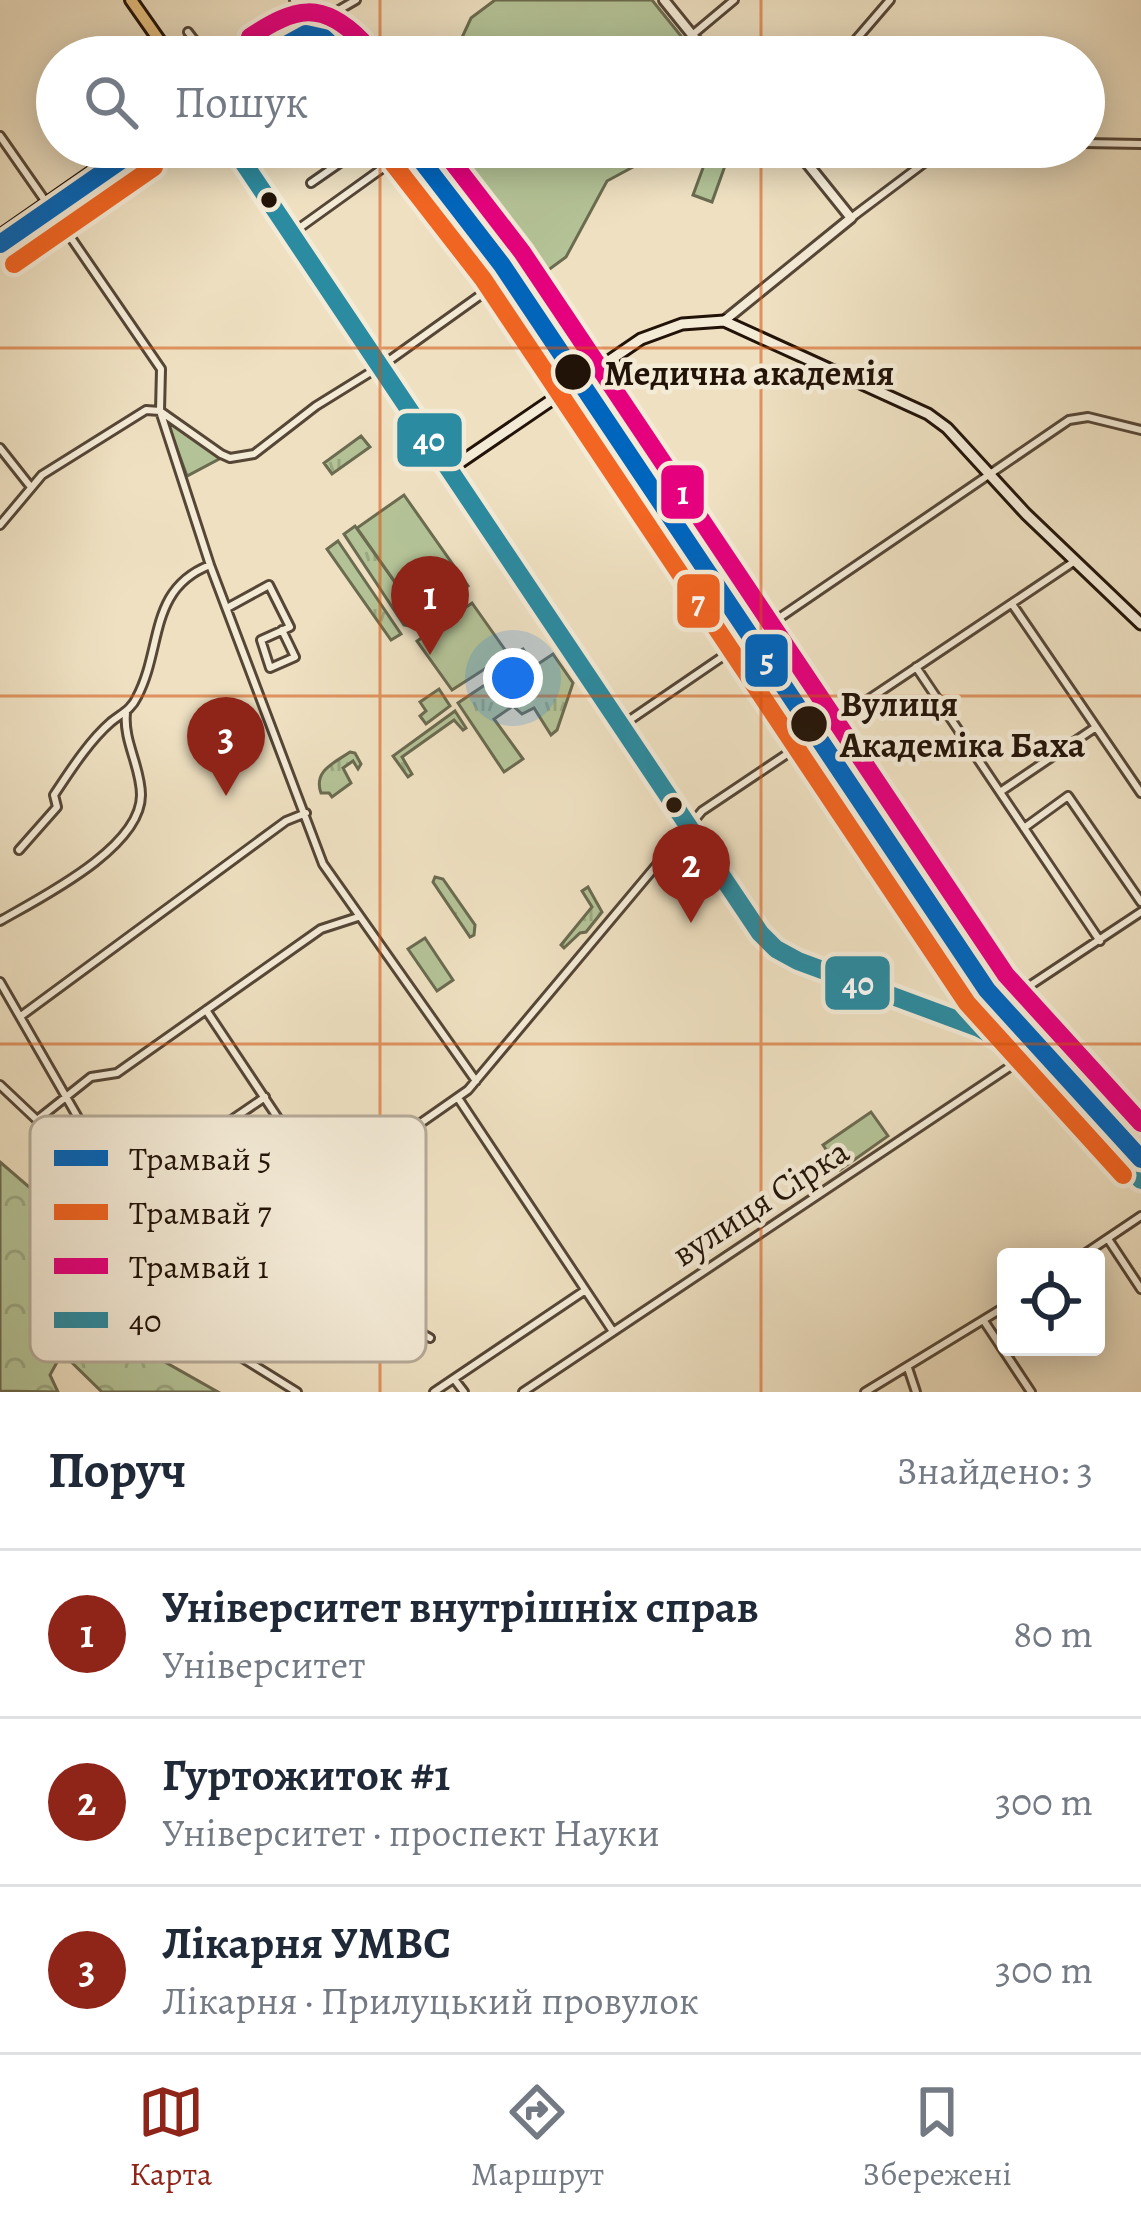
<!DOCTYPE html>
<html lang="uk">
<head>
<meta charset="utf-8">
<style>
	:root { --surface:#fff; --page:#f2f2f3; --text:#1f2937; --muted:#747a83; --line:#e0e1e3; --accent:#8f2418 }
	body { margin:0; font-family:Alegreya,serif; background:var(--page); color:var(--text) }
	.controls { position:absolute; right:36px; bottom:36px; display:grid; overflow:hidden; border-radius:12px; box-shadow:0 6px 30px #0003 }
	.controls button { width:108px; height:108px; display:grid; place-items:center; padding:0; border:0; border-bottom:3px solid var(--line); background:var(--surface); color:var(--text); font:60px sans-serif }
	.you { position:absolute; left:513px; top:678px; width:42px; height:42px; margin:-30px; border:9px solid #fff; border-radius:50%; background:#1a73e8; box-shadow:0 0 0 18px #1a73e833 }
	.badge { display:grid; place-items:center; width:78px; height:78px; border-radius:50%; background:var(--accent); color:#fff; font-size:39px; font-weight:700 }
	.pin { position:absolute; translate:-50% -99px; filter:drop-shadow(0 3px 6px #0008) }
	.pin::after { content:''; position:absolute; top:63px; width:42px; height:36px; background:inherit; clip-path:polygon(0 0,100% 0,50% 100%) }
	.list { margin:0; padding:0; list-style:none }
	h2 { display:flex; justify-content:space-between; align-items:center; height:156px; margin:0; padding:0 48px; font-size:51px }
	h2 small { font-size:39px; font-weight:400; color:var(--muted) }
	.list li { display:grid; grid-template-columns:78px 1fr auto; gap:36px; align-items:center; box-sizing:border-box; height:168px; padding:0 48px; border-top:3px solid var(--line) }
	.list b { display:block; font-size:45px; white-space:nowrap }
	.list p { margin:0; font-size:39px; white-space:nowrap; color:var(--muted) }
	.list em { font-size:39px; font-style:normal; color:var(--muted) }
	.icon { flex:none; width:66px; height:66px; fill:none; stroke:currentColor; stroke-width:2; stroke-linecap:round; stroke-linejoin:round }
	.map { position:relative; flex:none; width:1141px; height:1392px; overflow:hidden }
	.search { position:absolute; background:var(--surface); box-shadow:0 6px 30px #0003; left:36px; right:36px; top:36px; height:132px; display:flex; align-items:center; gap:30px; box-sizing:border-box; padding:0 42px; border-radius:66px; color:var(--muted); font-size:45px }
	.sheet { height:660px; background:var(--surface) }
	nav { display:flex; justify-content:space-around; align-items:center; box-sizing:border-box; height:168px; border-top:3px solid var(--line); background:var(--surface); font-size:33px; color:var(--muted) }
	nav a { display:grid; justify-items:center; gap:6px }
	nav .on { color:var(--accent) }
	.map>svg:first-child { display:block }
	.grass { fill:url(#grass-tufts); stroke:#6b6b50; stroke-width:3 }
	.forest { fill:url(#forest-crowns); stroke:#6b6b50; stroke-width:3 }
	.park { fill:#b4c397; stroke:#6b6b50; stroke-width:3 }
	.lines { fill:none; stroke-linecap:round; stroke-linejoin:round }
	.minor-casing { stroke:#554636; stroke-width:12 }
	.tertiary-casing { stroke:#554636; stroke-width:14 }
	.secondary-casing { stroke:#221308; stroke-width:15 }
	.primary-casing { stroke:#221308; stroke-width:16 }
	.minor { stroke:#f4ebd7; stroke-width:6 }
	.tertiary { stroke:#f4ebd7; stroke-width:8 }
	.secondary { stroke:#f4ebd7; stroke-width:9 }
	.primary { stroke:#e7c080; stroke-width:10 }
	.bus-1-casing { stroke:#f4ebd7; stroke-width:27 }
	.bus-1 { stroke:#2b8ba1; stroke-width:18 }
	.tram-1-casing { stroke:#f4ebd7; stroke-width:27 }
	.tram-2-casing { stroke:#f4ebd7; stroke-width:27 }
	.tram-3-casing { stroke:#f4ebd7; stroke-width:27 }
	.tram-1 { stroke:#0065bd; stroke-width:18 }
	.tram-2 { stroke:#f26522; stroke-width:18 }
	.tram-3 { stroke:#e5007d; stroke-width:18 }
	.grid { fill:none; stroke:#d4520c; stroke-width:3; stroke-opacity:0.55 }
	.bus-dot { fill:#221308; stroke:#f4ebd7; stroke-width:4.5 }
	.labels { text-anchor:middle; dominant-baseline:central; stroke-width:9; stroke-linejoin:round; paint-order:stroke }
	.stop-label { font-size:36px; font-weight:bold; fill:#221308; stroke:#f4ebd7; text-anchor:start }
	.street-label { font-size:36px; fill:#221308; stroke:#f4ebd7 }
	.key { fill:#f4ebd7; stroke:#b5aa99; stroke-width:3 }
	.key-label { font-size:33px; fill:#221308 }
	.line-badge { stroke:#f4ebd7; stroke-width:4.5 }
	.badge-label { font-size:33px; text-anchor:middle; font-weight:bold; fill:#fff }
</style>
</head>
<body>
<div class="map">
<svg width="1141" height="1392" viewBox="0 0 1141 1392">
	<defs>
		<pattern id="grass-tufts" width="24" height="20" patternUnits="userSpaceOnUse" patternTransform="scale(3)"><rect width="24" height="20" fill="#b4c397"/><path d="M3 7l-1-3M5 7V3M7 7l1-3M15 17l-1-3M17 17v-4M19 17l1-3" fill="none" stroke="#9aa781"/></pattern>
		<pattern id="forest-crowns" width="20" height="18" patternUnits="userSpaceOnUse" patternTransform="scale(3)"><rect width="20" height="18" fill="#b4c397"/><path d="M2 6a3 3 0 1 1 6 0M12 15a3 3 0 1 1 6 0" fill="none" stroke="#9aa781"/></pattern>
	</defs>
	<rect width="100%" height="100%" fill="#eee0c1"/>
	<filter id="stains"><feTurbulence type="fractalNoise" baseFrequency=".00167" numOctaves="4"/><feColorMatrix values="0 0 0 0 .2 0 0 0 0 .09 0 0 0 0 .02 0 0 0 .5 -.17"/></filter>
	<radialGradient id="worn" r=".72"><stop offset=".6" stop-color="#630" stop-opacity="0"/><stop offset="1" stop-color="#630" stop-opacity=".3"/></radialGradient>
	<path class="grass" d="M361,436L370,447L332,474L324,463Z
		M355,526L421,619L409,626L404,625L344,534Z
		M338,541L401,634L391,640L327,549Z
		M523,649L535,666L553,654L573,683L557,730L551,735L534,708L522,714L513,706L494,719L523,759L504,772L458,703L519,662L526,661L520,651Z
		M439,689L450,706L426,724L420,716L426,711L420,702Z
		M455,711L466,728L463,730L454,720L402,757L412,774L408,777L393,756Z
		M350,752L355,753L361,764L358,769L353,761L343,768L351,783L332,797L329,793H321C313,771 334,763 350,752Z
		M435,877L443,879L475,925L474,935L470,937L433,882Z
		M588,887L602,912L586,932L580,933L564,948L561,945L592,907L582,891Z"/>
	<path class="forest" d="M0,1162L57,1211L158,1358L218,1392H102L62,1353L50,1375L58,1392L0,1391Z"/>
	<path class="park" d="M495,0H652L698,57H453L471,18Z
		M426,147H670L607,181L566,257L532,282Z
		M707,157L726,163L712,202L693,195Z
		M166,419H170L221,458L187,476Z
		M404,495L468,586L421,619L357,528Z
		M472,603L508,654L452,690L417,641Z
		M425,938L453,980L437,991L408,949Z
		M871,1112L888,1136L840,1170L823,1145Z"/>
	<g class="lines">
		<g class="minor-casing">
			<path id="minor" d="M294,0L342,57
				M188,32L207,57
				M691,36L734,0
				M218,57L232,48
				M258,57L303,31
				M276,57L292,46L306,29L356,0
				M841,57L890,0
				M0,136L46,202
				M1084,143L1141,144
				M413,147L503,264L1001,1005
				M311,183L357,151
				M54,213L161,369L160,411L210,565L323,864L476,1081
				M851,218L924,163L959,147
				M291,234L412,147
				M160,411L221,454L230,458L254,454L316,406L387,362L510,274
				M0,448L30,486
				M0,525L42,475L146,410L160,411
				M1012,604L1141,793
				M227,608L269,585L290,627L261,640L270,668L295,657L282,630
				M916,667L1100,941
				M621,726L1069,420L1088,417L1141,430
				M1000,792L1096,727
				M1024,828L1068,796L1141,902
				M19,850L57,807L54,795C70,771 89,741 111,722C122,713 131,710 137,697C163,648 148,589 210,565
				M0,921C40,898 141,848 141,795C141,767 123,741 126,713
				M0,982L192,1316L228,1349L297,1392
				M206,1010L421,1333L430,1338
				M21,1016L286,821L306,813
				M979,1028L1002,1004L1141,912
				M0,1085L37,1120L91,1077L117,1073L321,929L358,917
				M458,1098L612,1330
				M118,1188L170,1162L265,1097
				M1108,1239L1141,1289
				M1080,1257L1141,1216
				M176,1294L468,1090L702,811L1075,561
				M984,1321L1031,1392
				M249,1362L382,1272
				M908,1368L916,1392
				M454,1379L464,1392
				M434,1392L584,1291
				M523,1392L1011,1066L1026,1063
				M865,1392L1006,1306"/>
		</g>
		<g class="tertiary-casing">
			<path id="tertiary" d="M664,0L710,57
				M724,321L851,218L794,147"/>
		</g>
		<g class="secondary-casing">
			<path id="secondary" d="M449,470L641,339L682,324L724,321L928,414L947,428L1026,514L1141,624"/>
		</g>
		<g class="primary-casing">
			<path id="primary" d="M131,0L171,57
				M233,147L760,933L776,949L798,961L979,1028L1008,1044L1046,1079L1141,1180
				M0,236L128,147
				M0,248L147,147"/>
		</g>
		<use href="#minor" class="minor"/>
		<use href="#tertiary" class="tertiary"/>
		<use href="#secondary" class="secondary"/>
		<use href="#primary" class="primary"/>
		<g class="bus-1-casing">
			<path id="bus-1" d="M233,147L760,933L776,949L798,961L979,1028L1008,1044L1141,1180
				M0,248L147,147"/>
		</g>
		<use href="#bus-1" class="bus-1"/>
		<g class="tram-1-casing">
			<path id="tram-1" d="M264,57L306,34L324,38L344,57
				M411,147L502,265L987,990L1141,1159
				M0,244L140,147"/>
		</g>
		<g class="tram-2-casing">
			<path id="tram-2" d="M392,162L483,279L967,1003L1123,1175
				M14,264L154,167"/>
		</g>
		<g class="tram-3-casing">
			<path id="tram-3" d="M250,37C295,7 322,0 362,41
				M441,147L522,252L1006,975L1141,1123"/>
		</g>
		<use href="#tram-1" class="tram-1"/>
		<use href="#tram-2" class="tram-2"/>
		<use href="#tram-3" class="tram-3"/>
	</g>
	<path class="grid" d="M380,0V57M761,0V57M380,147V1392M761,147V1392M0,348H1141M0,696H1141M0,1044H1141"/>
	<g class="bus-dot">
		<circle cx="269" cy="200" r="10"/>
		<circle cx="573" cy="372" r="20"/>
		<circle cx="809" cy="724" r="20"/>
		<circle cx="674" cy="805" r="10"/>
	</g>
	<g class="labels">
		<g class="stop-label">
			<text x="604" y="372">Медична академія</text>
			<text x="840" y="703">Вулиця<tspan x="840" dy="41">Академіка Баха</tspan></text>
		</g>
		<g class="street-label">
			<text transform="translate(760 1202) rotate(-33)">вулиця Сірка</text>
		</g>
	</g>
	<rect x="30" y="1116" width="396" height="246" rx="18" class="key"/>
	<rect x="54" y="1150" width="54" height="16" fill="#0065bd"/>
	<rect x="54" y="1204" width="54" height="16" fill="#f26522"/>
	<rect x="54" y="1258" width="54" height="16" fill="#e5007d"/>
	<rect x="54" y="1312" width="54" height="16" fill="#2b8ba1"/>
	<g class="key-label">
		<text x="129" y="1170">Трамвай 5</text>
		<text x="129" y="1224">Трамвай 7</text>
		<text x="129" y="1278">Трамвай 1</text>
		<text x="129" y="1332">40</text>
	</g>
	<g class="line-badge">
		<rect x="395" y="411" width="69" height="58" rx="12" fill="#2b8ba1"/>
		<rect x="659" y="463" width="47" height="58" rx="12" fill="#e5007d"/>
		<rect x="675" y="572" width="47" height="58" rx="12" fill="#f26522"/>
		<rect x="743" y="632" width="47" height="57" rx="12" fill="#0065bd"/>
		<rect x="823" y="954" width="69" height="58" rx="12" fill="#2b8ba1"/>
	</g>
	<g class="badge-label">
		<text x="429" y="451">40</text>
		<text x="683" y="504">1</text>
		<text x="698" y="613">7</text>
		<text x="767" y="672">5</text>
		<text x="858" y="995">40</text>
	</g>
	<rect width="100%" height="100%" filter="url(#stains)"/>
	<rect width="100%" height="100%" fill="url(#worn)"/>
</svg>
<div class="controls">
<button><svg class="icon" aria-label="locate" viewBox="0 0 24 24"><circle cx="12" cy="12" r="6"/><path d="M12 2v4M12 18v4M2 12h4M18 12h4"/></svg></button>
</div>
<div class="you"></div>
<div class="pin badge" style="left:430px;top:655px">1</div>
<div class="pin badge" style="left:691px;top:923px">2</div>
<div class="pin badge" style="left:226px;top:796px">3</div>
<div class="search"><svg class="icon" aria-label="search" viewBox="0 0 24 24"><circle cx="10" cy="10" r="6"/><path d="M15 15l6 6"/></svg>Пошук</div>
</div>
<section class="sheet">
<h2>Поруч<small>Знайдено: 3</small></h2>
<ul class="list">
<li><span class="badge">1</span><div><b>Університет внутрішніх справ</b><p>Університет</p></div><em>80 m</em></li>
<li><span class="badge">2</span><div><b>Гуртожиток #1</b><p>Університет · проспект Науки</p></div><em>300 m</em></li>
<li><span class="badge">3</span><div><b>Лікарня УМВС</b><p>Лікарня · Прилуцький провулок</p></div><em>300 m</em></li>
</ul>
</section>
<nav>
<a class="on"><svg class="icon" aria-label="map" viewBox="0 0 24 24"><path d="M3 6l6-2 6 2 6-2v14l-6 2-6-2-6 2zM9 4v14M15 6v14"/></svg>Карта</a>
<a><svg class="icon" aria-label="directions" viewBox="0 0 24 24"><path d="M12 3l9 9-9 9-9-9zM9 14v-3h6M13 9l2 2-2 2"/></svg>Маршрут</a>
<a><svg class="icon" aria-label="saved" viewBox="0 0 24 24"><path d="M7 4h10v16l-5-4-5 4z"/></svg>Збережені</a>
</nav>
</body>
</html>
